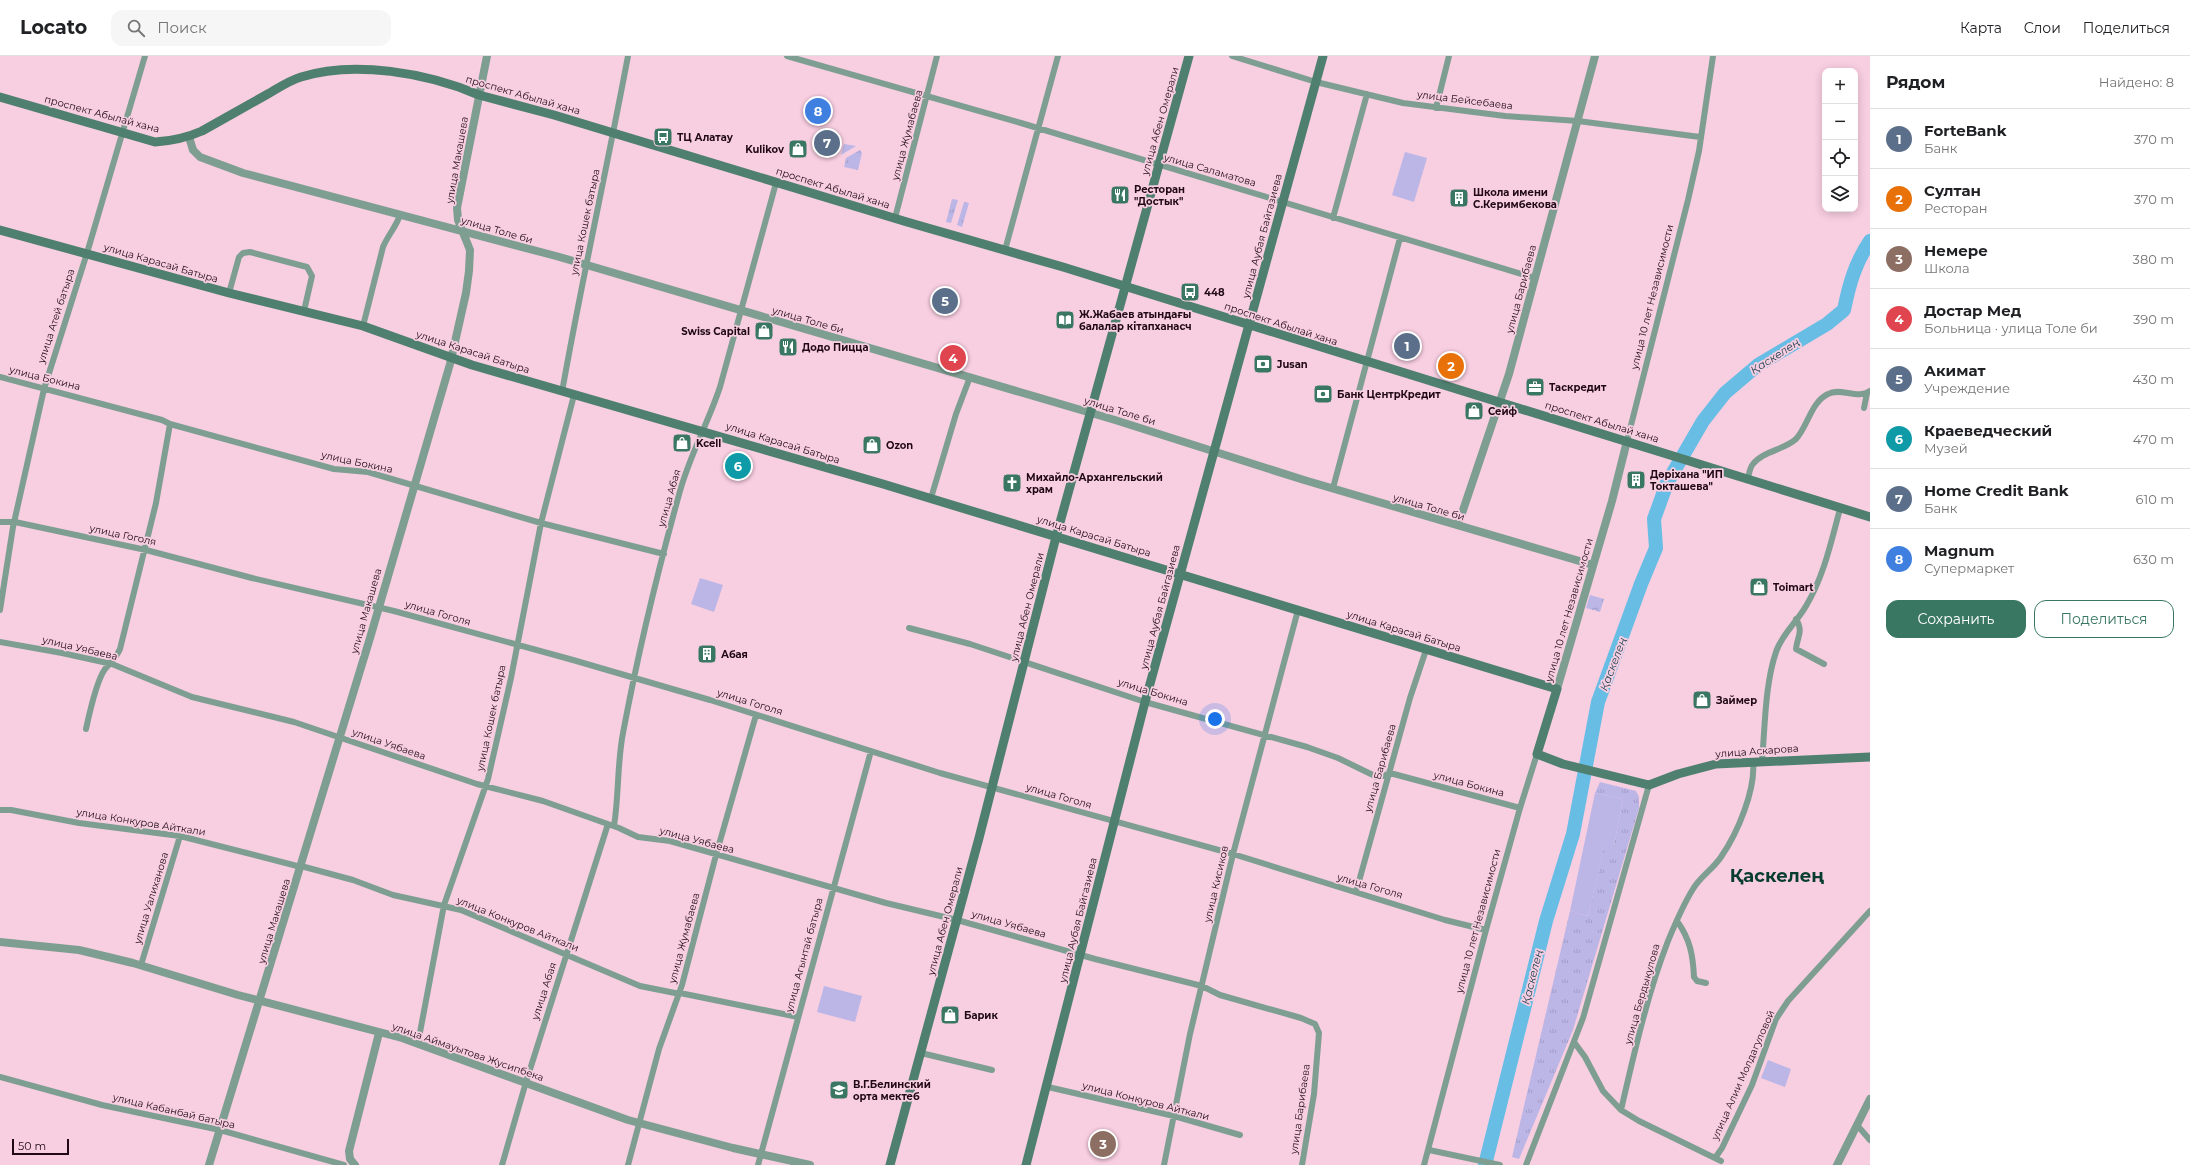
<!DOCTYPE html>
<html lang="ru">
<head>
<meta charset="utf-8">
<style>
	:root { --surface:#fff; --page:#f6f6f6; --text:#202124; --muted:#757577; --line:#e0e0e0; --accent:#3a7763 }
	body { margin:0; font-family:Montserrat,sans-serif; background:var(--page); color:var(--text) }
	.controls { position:absolute; right:12px; top:12px; display:grid; overflow:hidden; border-radius:8px; box-shadow:0 2px 10px #0003 }
	.controls button { width:36px; height:36px; display:grid; place-items:center; padding:0; border:0; border-bottom:1px solid var(--line); background:var(--surface); color:var(--text); font:20px sans-serif }
	.scale { position:absolute; left:12px; bottom:10px; width:57px; box-sizing:border-box; padding-left:4px; border:2px solid #200915; border-top:0; font-size:11px; line-height:14px; white-space:nowrap; color:#200915; -webkit-text-stroke:3px #f8cee1; paint-order:stroke }
	.you { position:absolute; left:1215px; top:663px; width:14px; height:14px; margin:-10px; border:3px solid #fff; border-radius:50%; background:#1a73e8; box-shadow:0 0 0 6px #1a73e833 }
	.badge { display:grid; place-items:center; width:26px; height:26px; border-radius:50%; background:var(--accent); color:#fff; font-size:13px; font-weight:700 }
	.pin { position:absolute; translate:-50% -50%; border:2px solid #fff; box-shadow:0 1px 4px #0006 }
	.list { margin:0; padding:0; list-style:none }
	h2 { display:flex; justify-content:space-between; align-items:center; height:52px; margin:0; padding:0 16px; font-size:17px }
	h2 small { font-size:13px; font-weight:400; color:var(--muted) }
	.list li { display:grid; grid-template-columns:26px 1fr auto; gap:12px; align-items:center; box-sizing:border-box; height:60px; padding:0 16px; border-top:1px solid var(--line) }
	.list b { display:block; font-size:15px; white-space:nowrap }
	.list p { margin:0; font-size:13px; white-space:nowrap; color:var(--muted) }
	.list em { font-size:13px; font-style:normal; color:var(--muted) }
	.actions { display:flex; gap:8px; padding:12px 16px }
	.actions a { flex:1; padding:9px 0; border:1px solid var(--accent); border-radius:12px; text-align:center; font-size:14px; color:var(--accent) }
	.actions .main { background:var(--accent); color:#fff }
	.icon { flex:none; width:22px; height:22px; fill:none; stroke:currentColor; stroke-width:2; stroke-linecap:round; stroke-linejoin:round }
	.map { position:relative; flex:none; width:1870px; height:1109px; overflow:hidden }
	header { display:flex; align-items:center; gap:24px; box-sizing:border-box; height:56px; padding:0 20px; background:var(--surface); border-bottom:1px solid var(--line) }
	header strong { font-size:19px }
	nav { display:flex; gap:22px; margin-inline-start:auto; font-size:14px }
	.search { width:280px; height:36px; background:var(--page); display:flex; align-items:center; gap:10px; box-sizing:border-box; padding:0 14px; border-radius:12px; color:var(--muted); font-size:15px }
	main { display:flex }
	aside { flex:1; background:var(--surface) }
	.map>svg:first-child { display:block }
	.grass { fill:url(#grass-tufts) }
	.forest { fill:url(#forest-crowns) }
	.pitch { fill:#bcb6e7 }
	.lines { fill:none; stroke-linecap:round; stroke-linejoin:round }
	.river { stroke:#68bde5; stroke-width:14 }
	.minor { stroke:#7f9e92; stroke-width:6 }
	.tertiary { stroke:#7f9e92; stroke-width:8 }
	.secondary { stroke:#4f806f; stroke-width:9 }
	.labels { text-anchor:middle; dominant-baseline:central; stroke-width:3.5; stroke-linejoin:round; paint-order:stroke }
	.street-label { font-size:10px; fill:#200915; stroke:#f8cee1 }
	.poi-label { font-size:10px; font-weight:bold; fill:#200915; stroke:#f8cee1; text-anchor:start }
	.water-label { font-size:11px; font-style:italic; fill:#163c4d; stroke:#f8cee1 }
	.town-label { font-size:18px; font-weight:bold; fill:#063d2e; stroke:#f8cee1 }
</style>
</head>
<body>
<header>
<strong>Locato</strong>
<div class="search"><svg class="icon" aria-label="search" viewBox="0 0 24 24"><circle cx="10" cy="10" r="6"/><path d="M15 15l6 6"/></svg>Поиск</div>
<nav><a>Карта</a><a>Слои</a><a>Поделиться</a></nav>
</header>
<main>
<div class="map">
<svg width="1870" height="1109" viewBox="0 0 1870 1109">
	<defs>
		<pattern id="grass-tufts" width="24" height="20" patternUnits="userSpaceOnUse"><rect width="24" height="20" fill="#bcb6e7"/><path d="M3 7l-1-3M5 7V3M7 7l1-3M15 17l-1-3M17 17v-4M19 17l1-3" fill="none" stroke="#a19bc5"/></pattern>
		<pattern id="forest-crowns" width="20" height="18" patternUnits="userSpaceOnUse"><rect width="20" height="18" fill="#bcb6e7"/><path d="M2 6a3 3 0 1 1 6 0M12 15a3 3 0 1 1 6 0" fill="none" stroke="#a19bc5"/></pattern>
	</defs>
	<rect width="100%" height="100%" fill="#f8cee1"/>
	<path class="grass" d="M844,88L856,90L841,99Z
		M860,94L862,97L858,114L844,111L846,102Z
		M952,143L958,144L951,167L946,166Z
		M964,146L969,147L962,171L957,169Z
		M1600,726L1636,735L1639,741V752L1573,974L1519,1103L1512,1101L1570,855L1588,860L1605,787L1614,789L1623,743L1595,737Z"/>
	<path class="forest" d="M1590,539L1604,543L1600,556L1586,552Z"/>
	<path class="pitch" d="M1405,96L1427,102L1414,146L1392,139Z
		M700,522L723,529L714,556L691,548Z
		M1595,737L1623,743L1614,789L1605,788L1588,860L1570,855Z
		M824,930L862,940L855,966L817,956Z
		M1768,1004L1791,1013L1785,1031L1761,1022Z"/>
	<g class="lines">
		<path class="river" d="M1485,1109L1546,865L1573,778L1598,646L1641,528L1656,492L1654,463L1667,427L1703,365L1725,337L1758,309L1827,268L1844,254C1849,229 1855,207 1870,185"/>
		<path class="minor" d="M787,0L1021,67L1535,222
			M1232,0L1316,26L1403,47L1505,60L1578,65L1700,81
			M1436,52L1449,0
			M895,162L937,0
			M1333,162L1367,38
			M1005,194L1058,0
			M229,237L239,201L243,197L250,196L307,211L312,220L304,255
			M363,270L383,191C388,179 396,171 400,159
			M0,321L162,364L170,368L334,413L368,416L541,467L664,498
			M562,336C582,223 607,112 628,0
			M1864,352L1867,337
			M1627,385L1688,144L1699,95L1713,0
			M1748,422C1749,418 1750,411 1753,408C1763,395 1784,394 1796,383C1808,370 1811,346 1828,338C1840,331 1858,344 1870,335
			M1333,432L1400,182
			M931,442L956,358L970,321
			M0,466H15L146,494L252,522L394,555L573,604L710,644L940,717L1233,798L1445,864L1486,874
			M0,554L13,471L44,333L87,197L145,0
			M1796,563C1804,576 1797,581 1796,593L1824,608
			M909,572L970,588L1145,646L1307,691L1338,702L1377,721L1389,718
			M0,586L62,597L112,608L192,641L294,666L477,728L543,745L619,772L638,781L670,785L886,847L957,864L1095,903L1202,930L1220,939L1301,962L1315,968L1319,977L1314,1038L1302,1109
			M86,673C89,659 97,624 105,613C111,606 116,602 120,593L156,447L170,368
			M1762,705C1765,671 1765,628 1776,596C1782,578 1797,566 1806,550C1824,520 1831,486 1840,453
			M1390,717L1520,752
			M0,754H11L79,767L180,780L301,811
			M614,770C619,739 617,708 623,677C638,597 658,514 680,435C690,399 708,367 720,331L776,127
			M301,810L353,824L393,839L461,854L640,930L680,938
			M1356,836L1410,642L1426,594
			M1677,865C1690,883 1693,899 1694,921L1697,925L1706,927
			M141,909L180,780
			M680,937L798,961
			M1574,986L1585,1001L1603,1035L1621,1054L1639,1065L1721,1105
			M418,987L444,849L488,723L511,622L541,467L574,339
			M921,997L992,1014
			M0,1021L102,1049L220,1074L344,1109
			M1048,1031L1174,1060L1240,1079
			M1621,1054C1634,998 1647,939 1668,885C1675,868 1683,849 1693,833C1700,821 1713,813 1721,801C1737,778 1756,734 1753,705
			M1857,1069L1870,1084
			M1429,1094L1500,1109
			M1715,1102L1722,1092L1752,1029L1776,963L1788,945L1870,855
			M502,1109L526,1026L608,768
			M628,1109L659,993L682,929L716,799L756,659
			M758,1109L871,695
			M1164,1109L1190,978L1233,798L1298,554
			M1424,1109L1486,874L1520,752L1537,698
			M1526,1109L1583,962L1649,729"/>
		<path class="tertiary" d="M189,81L193,94L200,101L243,117L556,200L1115,364L1304,424L1593,509
			M1458,469L1509,318L1595,0
			M1557,633L1612,445L1627,385
			M0,886L79,894L133,907L238,939L402,982L628,1064L733,1092L810,1109
			M209,1109L370,582L450,308L466,237L469,215L470,194L458,164L457,152L487,0
			M355,1109L350,1103L349,1095L379,977
			M1837,1109L1870,1043"/>
		<path class="secondary" d="M0,41L155,86C172,85 186,82 202,75C223,63 245,51 266,39C277,33 288,25 301,21C354,4 428,17 479,39L554,59L907,166L1063,211L1870,461
			M0,174L229,237L363,270L472,309L883,428L1557,633L1537,698L1563,708L1649,729L1678,718L1716,708L1870,701
			M890,1109L979,782L1056,481L1189,0
			M1026,1109L1145,646L1323,0"/>
	</g>
	<defs>
		<g id="bus-square" transform="scale(1)"><rect x="-9" y="-9" width="18" height="18" rx="4" fill="#3a7763" stroke="#f8cee1"/><path d="M-5-6H5V4H4V6H2V4H-2V6H-4V4H-5ZM-3.5-4V0h7V-4ZM-3.5 1.2v1.5H-2V1.2ZM2 1.2v1.5H3.5V1.2Z" fill="#fff"/></g>
		<g id="shop-square" transform="scale(1)"><rect x="-9" y="-9" width="18" height="18" rx="4" fill="#3a7763" stroke="#f8cee1"/><path d="M-5-2.5h2.3a2.7 3.5 0 0 1 5.4 0H5L5.5 6h-11ZM-1.5-2.5h3a1.5 2.3 0 0 0-3 0Z" fill="#fff"/></g>
		<g id="restaurant-square" transform="scale(1)"><rect x="-9" y="-9" width="18" height="18" rx="4" fill="#3a7763" stroke="#f8cee1"/><path d="M-5-6h1v4h1v-4h1v4h1v-4h1v5L-1.5 .5V6h-2V.5L-5-1ZM5-6V6H3V1.5H1.5Q1.5-4 5-6Z" fill="#fff"/></g>
		<g id="building-square" transform="scale(1)"><rect x="-9" y="-9" width="18" height="18" rx="4" fill="#3a7763" stroke="#f8cee1"/><path d="M-4-6H4V6H1V3H-1V6H-4ZM-2.5-4.3h1.7v1.8h-1.7ZM.8-4.3h1.7v1.8H.8ZM-2.5-1h1.7V.8h-1.7ZM.8-1h1.7V.8H.8Z" fill="#fff"/></g>
		<g id="library-square" transform="scale(1)"><rect x="-9" y="-9" width="18" height="18" rx="4" fill="#3a7763" stroke="#f8cee1"/><path d="M-6-4Q-3-5.5-.7-3.5V5Q-3 3-6 4ZM6-4Q3-5.5 .7-3.5V5Q3 3 6 4Z" fill="#fff"/></g>
		<g id="bank-square" transform="scale(1)"><rect x="-9" y="-9" width="18" height="18" rx="4" fill="#3a7763" stroke="#f8cee1"/><path d="M-6-4H6V4H-6ZM0-2.3a2.3 2.3 0 1 0 0 4.6a2.3 2.3 0 1 0 0-4.6Z" fill="#fff"/></g>
		<g id="office-square" transform="scale(1)"><rect x="-9" y="-9" width="18" height="18" rx="4" fill="#3a7763" stroke="#f8cee1"/><path d="M-6-3h4V-5.5h4V-3h4V5H-6ZM-1-4.5V-3h2v-1.5ZM-6 0V1H6V0Z" fill="#fff"/></g>
		<g id="church-square" transform="scale(1)"><rect x="-9" y="-9" width="18" height="18" rx="4" fill="#3a7763" stroke="#f8cee1"/><path d="M-1.2-6h2.4v3.5h3.3v2.4h-3.3V6h-2.4V-.1h-3.3v-2.4h3.3Z" fill="#fff"/></g>
		<g id="school-square" transform="scale(1)"><rect x="-9" y="-9" width="18" height="18" rx="4" fill="#3a7763" stroke="#f8cee1"/><path d="M0-5L7-2L0 1L-7-2ZM-4 1L0 2.5L4 1V4Q0 6-4 4Z" fill="#fff"/></g>
	</defs>
	<g fill-rule="evenodd">
		<use href="#bus-square" x="663" y="81"/>
		<use href="#shop-square" x="798" y="93"/>
		<use href="#restaurant-square" x="1120" y="139"/>
		<use href="#building-square" x="1459" y="142"/>
		<use href="#bus-square" x="1190" y="236"/>
		<use href="#library-square" x="1065" y="264"/>
		<use href="#shop-square" x="764" y="275"/>
		<use href="#restaurant-square" x="788" y="291"/>
		<use href="#bank-square" x="1263" y="308"/>
		<use href="#office-square" x="1535" y="331"/>
		<use href="#bank-square" x="1323" y="338"/>
		<use href="#shop-square" x="1474" y="355"/>
		<use href="#shop-square" x="682" y="387"/>
		<use href="#shop-square" x="872" y="389"/>
		<use href="#building-square" x="1636" y="424"/>
		<use href="#church-square" x="1012" y="427"/>
		<use href="#shop-square" x="1759" y="531"/>
		<use href="#building-square" x="707" y="598"/>
		<use href="#shop-square" x="1702" y="644"/>
		<use href="#shop-square" x="950" y="959"/>
		<use href="#school-square" x="839" y="1034"/>
	</g>
	<g class="labels">
		<g class="street-label">
			<text transform="translate(523 39) rotate(16)">проспект Абылай хана</text>
			<text transform="translate(1465 44) rotate(7)">улица Бейсебаева</text>
			<text transform="translate(102 58) rotate(15)">проспект Абылай хана</text>
			<text transform="translate(1160 65) rotate(-74)">улица Абен Омерали</text>
			<text transform="translate(907 79) rotate(-75)">улица Жумабаева</text>
			<text transform="translate(457 104) rotate(-80)">улица Макашева</text>
			<text transform="translate(1210 114) rotate(16)">улица Саламатова</text>
			<text transform="translate(833 132) rotate(17)">проспект Абылай хана</text>
			<text transform="translate(585 166) rotate(-78)">улица Кошек батыра</text>
			<text transform="translate(497 174) rotate(16)">улица Толе би</text>
			<text transform="translate(1262 180) rotate(-75)">улица Аубая Байгазиева</text>
			<text transform="translate(161 207) rotate(16)">улица Карасай Батыра</text>
			<text transform="translate(1521 233) rotate(-75)">улица Барибаева</text>
			<text transform="translate(1652 241) rotate(-76)">улица 10 лет Независимости</text>
			<text transform="translate(56 260) rotate(-72)">улица Атей батыра</text>
			<text transform="translate(808 264) rotate(16)">улица Толе би</text>
			<text transform="translate(1281 268) rotate(18)">проспект Абылай хана</text>
			<text transform="translate(473 296) rotate(18)">улица Карасай Батыра</text>
			<text transform="translate(45 322) rotate(14)">улица Бокина</text>
			<text transform="translate(1120 355) rotate(17)">улица Толе би</text>
			<text transform="translate(1602 366) rotate(17)">проспект Абылай хана</text>
			<text transform="translate(783 387) rotate(17)">улица Карасай Батыра</text>
			<text transform="translate(357 406) rotate(12)">улица Бокина</text>
			<text transform="translate(669 442) rotate(-74)">улица Абая</text>
			<text transform="translate(1429 451) rotate(16)">улица Толе би</text>
			<text transform="translate(123 479) rotate(12)">улица Гоголя</text>
			<text transform="translate(1094 480) rotate(17)">улица Карасай Батыра</text>
			<text transform="translate(1027 551) rotate(-76)">улица Абен Омерали</text>
			<text transform="translate(1160 551) rotate(-75)">улица Аубая Байгазиева</text>
			<text transform="translate(1569 554) rotate(-74)">улица 10 лет Независимости</text>
			<text transform="translate(366 555) rotate(-74)">улица Макашева</text>
			<text transform="translate(438 557) rotate(16)">улица Гоголя</text>
			<text transform="translate(1404 575) rotate(17)">улица Карасай Батыра</text>
			<text transform="translate(80 592) rotate(13)">улица Уябаева</text>
			<text transform="translate(1153 636) rotate(17)">улица Бокина</text>
			<text transform="translate(750 646) rotate(17)">улица Гоголя</text>
			<text transform="translate(491 662) rotate(-78)">улица Кошек батыра</text>
			<text transform="translate(389 688) rotate(19)">улица Уябаева</text>
			<text transform="translate(1757 695) rotate(-4)">улица Аскарова</text>
			<text transform="translate(1380 712) rotate(-74)">улица Барибаева</text>
			<text transform="translate(1469 728) rotate(15)">улица Бокина</text>
			<text transform="translate(1059 740) rotate(16)">улица Гоголя</text>
			<text transform="translate(141 766) rotate(9)">улица Конкуров Айткали</text>
			<text transform="translate(697 784) rotate(15)">улица Уябаева</text>
			<text transform="translate(1216 828) rotate(-77)">улица Кисиков</text>
			<text transform="translate(1370 830) rotate(16)">улица Гоголя</text>
			<text transform="translate(151 842) rotate(-73)">улица Уалиханова</text>
			<text transform="translate(1078 864) rotate(-76)">улица Аубая Байгазиева</text>
			<text transform="translate(274 865) rotate(-73)">улица Макашева</text>
			<text transform="translate(945 865) rotate(-75)">улица Абен Омерали</text>
			<text transform="translate(1478 865) rotate(-75)">улица 10 лет Независимости</text>
			<text transform="translate(518 868) rotate(22)">улица Конкуров Айткали</text>
			<text transform="translate(1009 868) rotate(16)">улица Уябаева</text>
			<text transform="translate(684 882) rotate(-75)">улица Жумабаева</text>
			<text transform="translate(804 899) rotate(-75)">улица Агынтай батыра</text>
			<text transform="translate(544 935) rotate(-72)">улица Абая</text>
			<text transform="translate(1642 938) rotate(-74)">улица Бердыкулова</text>
			<text transform="translate(468 996) rotate(19)">улица Аймауытова Жусипбека</text>
			<text transform="translate(1743 1019) rotate(-66)">улица Алии Молдагуловой</text>
			<text transform="translate(1146 1045) rotate(14)">улица Конкуров Айткали</text>
			<text transform="translate(1300 1053) rotate(-82)">улица Барибаева</text>
			<text transform="translate(174 1055) rotate(13)">улица Кабанбай батыра</text>
		</g>
		<g class="poi-label">
			<text x="677" y="81">ТЦ Алатау</text>
			<text x="784" y="93" text-anchor="end">Kulikov</text>
			<text x="1134" y="133">Ресторан<tspan x="1134" dy="12">"Достык"</tspan></text>
			<text x="1473" y="136">Школа имени<tspan x="1473" dy="12">С.Керимбекова</tspan></text>
			<text x="1204" y="236">448</text>
			<text x="1079" y="258">Ж.Жабаев атындағы<tspan x="1079" dy="12">балалар кітапханасч</tspan></text>
			<text x="750" y="275" text-anchor="end">Swiss Capital</text>
			<text x="802" y="291">Додо Пицца</text>
			<text x="1277" y="308">Jusan</text>
			<text x="1549" y="331">Таскредит</text>
			<text x="1337" y="338">Банк ЦентрКредит</text>
			<text x="1488" y="355">Сейф</text>
			<text x="696" y="387">Kcell</text>
			<text x="886" y="389">Ozon</text>
			<text x="1650" y="418">Дәріхана "ИП<tspan x="1650" dy="12">Токташева"</tspan></text>
			<text x="1026" y="421">Михайло-Архангельский<tspan x="1026" dy="12">храм</tspan></text>
			<text x="1773" y="531">Toimart</text>
			<text x="721" y="598">Абая</text>
			<text x="1716" y="644">Займер</text>
			<text x="964" y="959">Барик</text>
			<text x="853" y="1028">В.Г.Белинский<tspan x="853" dy="12">орта мектеб</tspan></text>
		</g>
		<g class="water-label">
			<text transform="translate(1775 300) rotate(-33)">Қаскелең</text>
			<text transform="translate(1613 608) rotate(-69)">Қаскелең</text>
			<text transform="translate(1532 921) rotate(-76)">Қаскелең</text>
		</g>
		<g class="town-label">
			<text x="1777" y="820">Қаскелең</text>
		</g>
	</g>
</svg>
<div class="controls">
<button>+</button>
<button>−</button>
<button><svg class="icon" aria-label="locate" viewBox="0 0 24 24"><circle cx="12" cy="12" r="6"/><path d="M12 2v4M12 18v4M2 12h4M18 12h4"/></svg></button>
<button><svg class="icon" aria-label="layers" viewBox="0 0 24 24"><path d="M12 4l9 5-9 5-9-5zM3 14l9 5 9-5"/></svg></button>
</div>
<div class="scale">50 m</div>
<div class="you"></div>
<div class="pin badge" style="left:1407px;top:290px;background:#5c6f8a">1</div>
<div class="pin badge" style="left:1451px;top:310px;background:#e8710a">2</div>
<div class="pin badge" style="left:1103px;top:1088px;background:#8d6e63">3</div>
<div class="pin badge" style="left:953px;top:302px;background:#e0444e">4</div>
<div class="pin badge" style="left:945px;top:245px;background:#5c6f8a">5</div>
<div class="pin badge" style="left:738px;top:410px;background:#0f9aa8">6</div>
<div class="pin badge" style="left:827px;top:87px;background:#5c6f8a">7</div>
<div class="pin badge" style="left:818px;top:55px;background:#3f7fe0">8</div>
</div>
<aside>
<h2>Рядом<small>Найдено: 8</small></h2>
<ul class="list">
<li><span class="badge" style="background:#5c6f8a">1</span><div><b>ForteBank</b><p>Банк</p></div><em>370 m</em></li>
<li><span class="badge" style="background:#e8710a">2</span><div><b>Султан</b><p>Ресторан</p></div><em>370 m</em></li>
<li><span class="badge" style="background:#8d6e63">3</span><div><b>Немере</b><p>Школа</p></div><em>380 m</em></li>
<li><span class="badge" style="background:#e0444e">4</span><div><b>Достар Мед</b><p>Больница · улица Толе би</p></div><em>390 m</em></li>
<li><span class="badge" style="background:#5c6f8a">5</span><div><b>Акимат</b><p>Учреждение</p></div><em>430 m</em></li>
<li><span class="badge" style="background:#0f9aa8">6</span><div><b>Краеведческий</b><p>Музей</p></div><em>470 m</em></li>
<li><span class="badge" style="background:#5c6f8a">7</span><div><b>Home Credit Bank</b><p>Банк</p></div><em>610 m</em></li>
<li><span class="badge" style="background:#3f7fe0">8</span><div><b>Magnum</b><p>Супермаркет</p></div><em>630 m</em></li>
</ul>
<div class="actions"><a class="main">Сохранить</a><a>Поделиться</a></div>
</aside>
</main>
</body>
</html>
